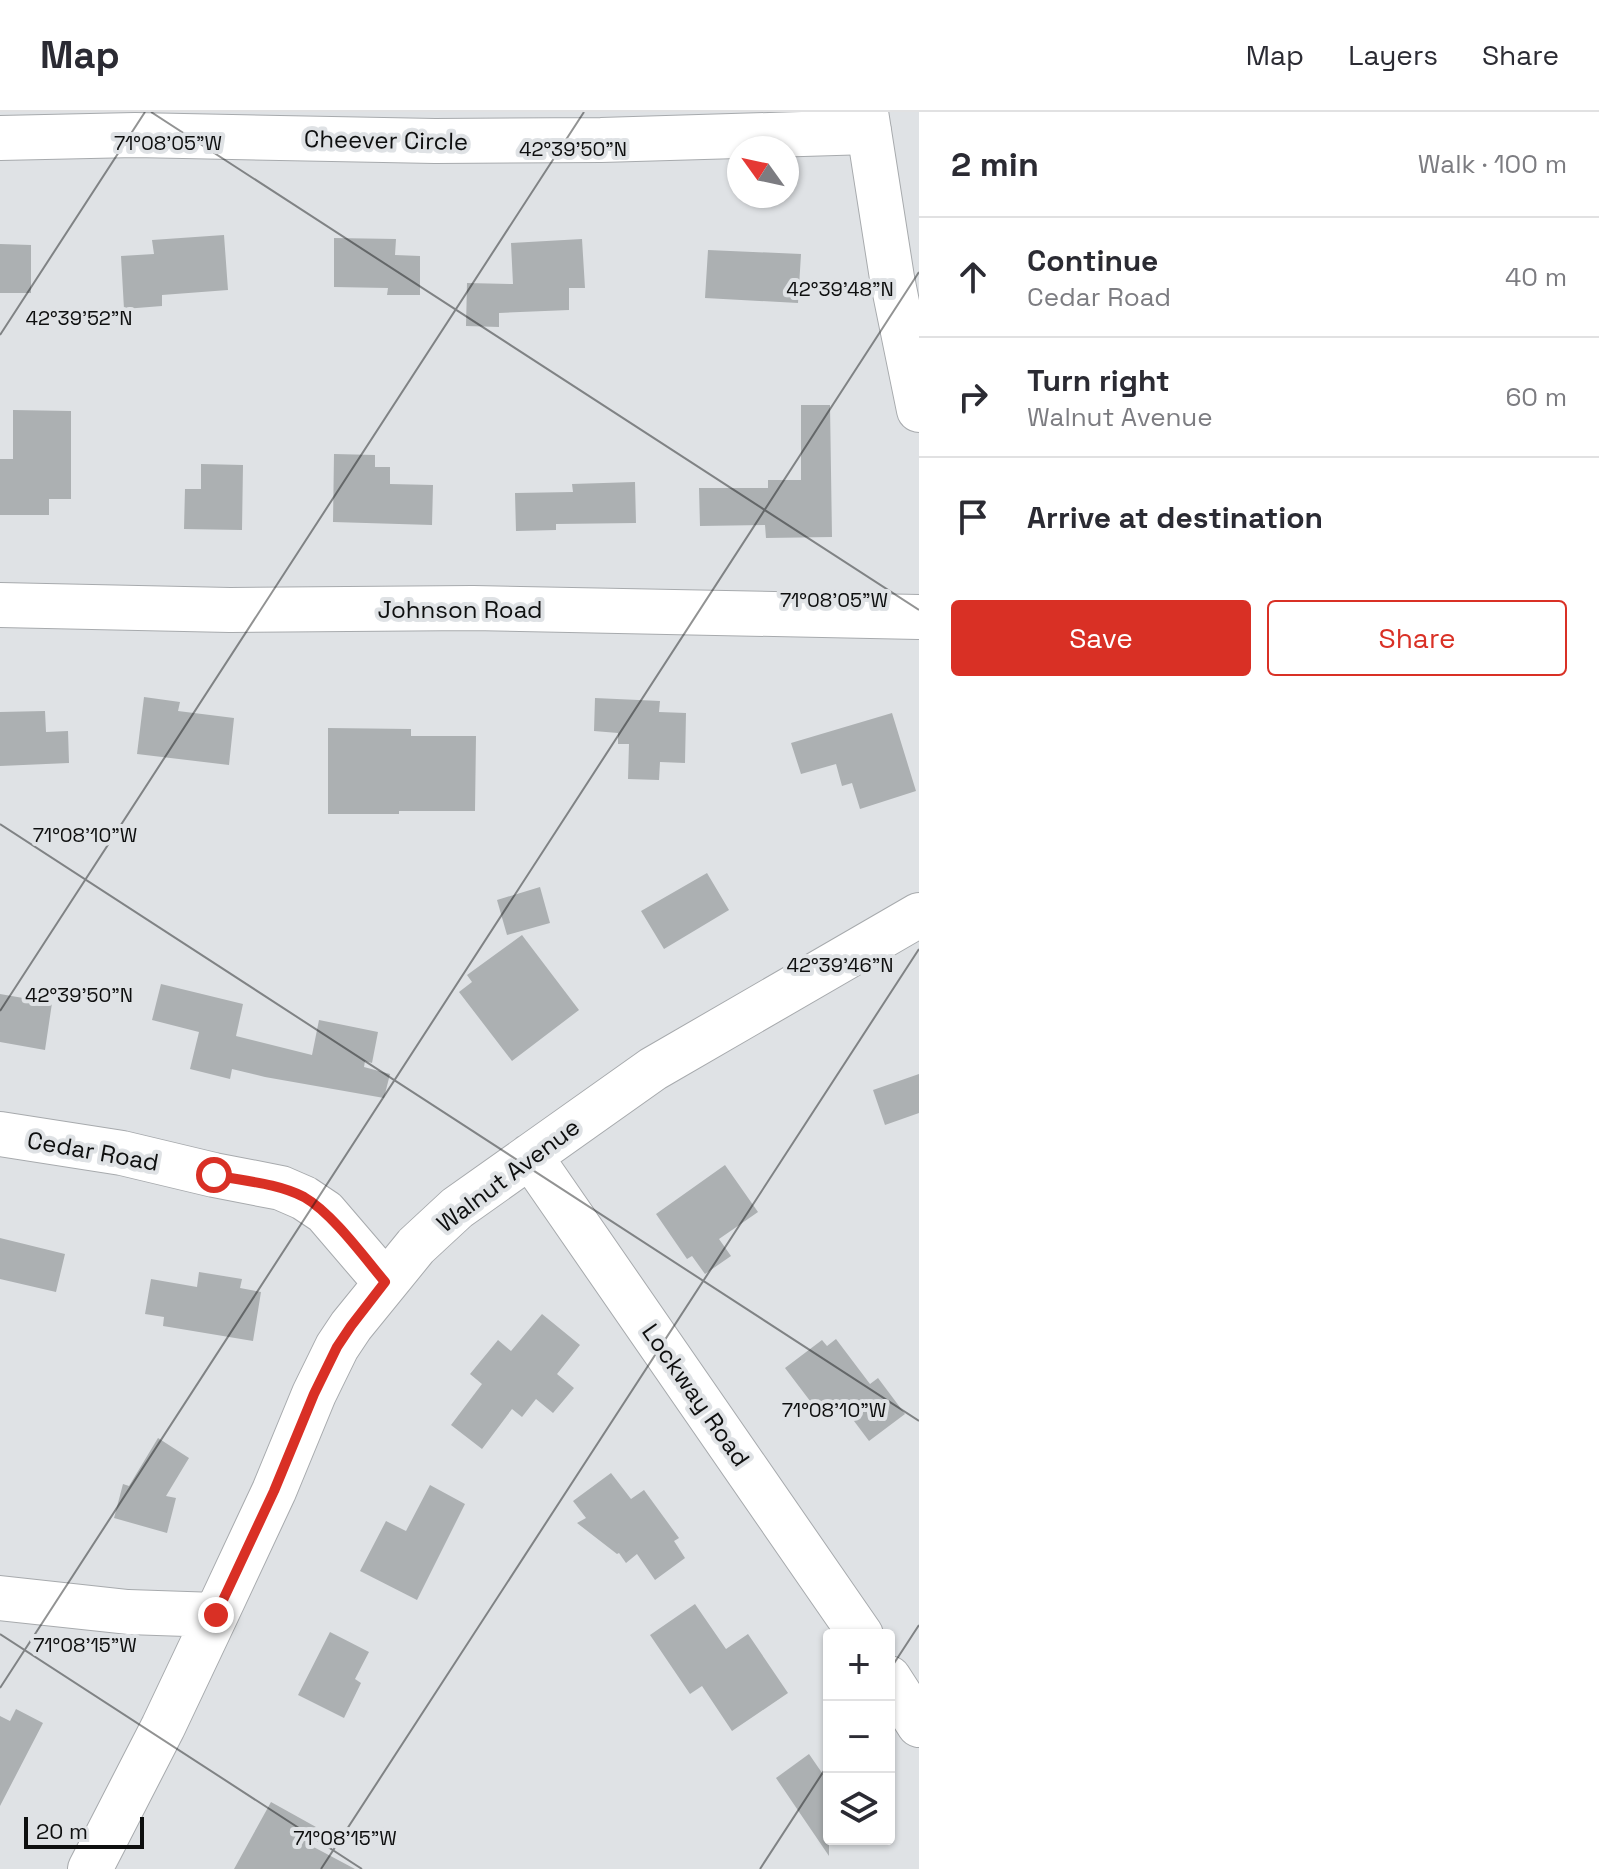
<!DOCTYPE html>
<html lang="en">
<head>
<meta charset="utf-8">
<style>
	:root { --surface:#fff; --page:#f2f2f3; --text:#2b2b33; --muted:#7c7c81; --line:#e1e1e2; --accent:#d93025 }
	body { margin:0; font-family:"Space Grotesk",sans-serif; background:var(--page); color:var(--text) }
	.controls { position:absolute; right:24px; bottom:24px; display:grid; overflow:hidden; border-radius:8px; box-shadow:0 2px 6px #0004 }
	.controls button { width:72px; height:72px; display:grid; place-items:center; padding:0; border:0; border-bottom:2px solid var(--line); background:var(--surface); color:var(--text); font:40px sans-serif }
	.compass { position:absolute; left:727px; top:24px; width:72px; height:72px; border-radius:50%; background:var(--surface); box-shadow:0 2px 6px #0004; rotate:303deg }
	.scale { position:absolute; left:24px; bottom:20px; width:120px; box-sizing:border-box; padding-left:8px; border:4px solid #0e0f0f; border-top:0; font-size:22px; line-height:28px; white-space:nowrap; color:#0e0f0f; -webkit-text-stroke:6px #dfe2e5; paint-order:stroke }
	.stop { position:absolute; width:24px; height:24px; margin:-18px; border:6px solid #d93025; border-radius:50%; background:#fff }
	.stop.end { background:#d93025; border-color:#fff; box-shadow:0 2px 8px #0008 }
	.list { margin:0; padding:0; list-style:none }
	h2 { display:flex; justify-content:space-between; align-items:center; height:104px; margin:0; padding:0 32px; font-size:34px }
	h2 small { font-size:26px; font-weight:400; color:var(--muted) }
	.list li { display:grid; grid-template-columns:52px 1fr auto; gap:24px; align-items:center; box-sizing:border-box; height:120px; padding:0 32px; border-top:2px solid var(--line) }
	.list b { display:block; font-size:30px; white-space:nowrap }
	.list p { margin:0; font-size:26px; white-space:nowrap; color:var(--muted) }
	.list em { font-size:26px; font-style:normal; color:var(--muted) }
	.actions { display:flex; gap:16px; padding:24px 32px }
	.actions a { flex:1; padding:18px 0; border:2px solid var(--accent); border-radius:8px; text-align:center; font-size:28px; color:var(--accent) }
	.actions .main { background:var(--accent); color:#fff }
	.icon { flex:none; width:44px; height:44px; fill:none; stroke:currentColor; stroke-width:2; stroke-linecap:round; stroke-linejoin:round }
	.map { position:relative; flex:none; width:919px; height:1757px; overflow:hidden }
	header { display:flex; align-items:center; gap:48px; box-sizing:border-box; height:112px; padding:0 40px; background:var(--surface); border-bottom:2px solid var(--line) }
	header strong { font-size:38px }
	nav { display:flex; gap:44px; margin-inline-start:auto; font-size:28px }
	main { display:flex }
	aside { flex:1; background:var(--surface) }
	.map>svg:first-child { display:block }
	.building { fill:#acb0b2 }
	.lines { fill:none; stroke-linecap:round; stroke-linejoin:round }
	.minor-casing { stroke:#a7aaad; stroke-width:46 }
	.major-casing { stroke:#a7aaad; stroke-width:46 }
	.minor { stroke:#fff; stroke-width:44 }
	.major { stroke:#fff; stroke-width:44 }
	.route { stroke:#d93025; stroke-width:10 }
	.ticks { fill:none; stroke:#0e0f0f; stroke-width:2; stroke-opacity:0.45 }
	.labels { text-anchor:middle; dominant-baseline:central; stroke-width:8; stroke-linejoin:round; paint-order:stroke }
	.street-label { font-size:24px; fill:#0e0f0f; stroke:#dfe2e5 }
	.ticks-label { font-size:20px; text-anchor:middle; fill:#0e0f0f; stroke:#dfe2e5; stroke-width:8; stroke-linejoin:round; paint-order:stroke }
</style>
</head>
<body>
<header>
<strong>Map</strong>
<nav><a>Map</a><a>Layers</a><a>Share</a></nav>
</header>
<main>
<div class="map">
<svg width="919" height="1757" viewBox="0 0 919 1757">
	<rect width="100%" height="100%" fill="#dfe2e5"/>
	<path class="building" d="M224,123L228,178L162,183V194L124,197L121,144L154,142L152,128Z
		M334,126L396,127L395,143L420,144V183H387L388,176L334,175Z
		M582,127L585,176H569V198L499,201V215L466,214L467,171L513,172L511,131Z
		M0,132L31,133V181H0Z
		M708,138L801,142L798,191L705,186Z
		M801,293H830L832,425L766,426L765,413L700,414L699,376H768V368H801Z
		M13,298L71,299V387H49V403H0V347H13Z
		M334,342L375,343V355H390V372L433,373L432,413L333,410Z
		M201,352L243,353L242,418L184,417L185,377H201Z
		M635,370L636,411L556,412V418L516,419L515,381L573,380L572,372Z
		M144,585L180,590L178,599L234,606L229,653L137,642Z
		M595,586L660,589L659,600L686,601L685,651L660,650L659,668L628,667L629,632H618V621L594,619Z
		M45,599L46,620L68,619L69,651L0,654V600Z
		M892,601L916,679L860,697L852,671L842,674L836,652L801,662L791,631Z
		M328,616L411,617V624H476L475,699H399V702H328Z
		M707,761L729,798L664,837L641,799Z
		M540,775L550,811L507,823L497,788Z
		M522,823L579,898L512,949L459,880L472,870L467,863Z
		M161,872L243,892L236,924L312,943L319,908L378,920L372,951L365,949L364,955L390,962L384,986L265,965L232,957L230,967L190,957L199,920L152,908Z
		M0,882L52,891L45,938L0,930Z
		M919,962V1001L885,1013L873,978Z
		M725,1053L758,1100L719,1127L731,1144L705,1162L692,1144L687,1147L656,1102Z
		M0,1126L65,1142L56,1180L0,1167Z
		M199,1160L242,1167L240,1176L261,1180L253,1229L163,1214L164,1205L145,1202L151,1167L197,1175Z
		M542,1202L580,1233L557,1262L574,1276L553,1301L536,1287L522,1305L512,1297L482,1337L451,1313L482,1272L470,1262L498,1228L511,1239Z
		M836,1227L870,1272L878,1266L905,1302L869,1329L842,1293L823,1306L785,1256L822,1228L827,1234Z
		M158,1326L189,1346L166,1384L176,1386L167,1421L114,1406L123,1372L129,1374Z
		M611,1361L631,1387L644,1378L679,1426L674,1429L685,1446L655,1468L637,1442L626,1451L619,1441L617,1442L577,1411L586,1406L573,1389Z
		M430,1373L465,1392L417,1488L360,1459L386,1409L406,1419Z
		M695,1492L726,1537L748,1522L788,1581L732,1619L702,1574L690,1582L650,1523Z
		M330,1520L369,1540L355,1567L361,1571L344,1606L298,1583Z
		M16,1597L43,1611L0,1694V1604L10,1609Z
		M809,1642L829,1671V1744L776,1666Z
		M271,1690L316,1715L308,1732L355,1757H234Z"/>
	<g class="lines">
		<g class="minor-casing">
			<path id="minor" d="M0,26L135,23L435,29L601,28L869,20
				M0,493L230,498L473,496L919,505
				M0,1022L122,1041L214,1063L281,1076L304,1086L325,1100L385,1170
				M530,1044L861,1523
				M0,1486L128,1500L216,1503
				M889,1566L919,1613
				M90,1757L163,1615L216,1503L274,1379L314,1282L337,1235L351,1214L416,1134L457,1096L653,957L919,803"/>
		</g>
		<g class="major-casing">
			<path id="major" d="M866,0L892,166L919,298"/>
		</g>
		<use href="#minor" class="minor"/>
		<use href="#major" class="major"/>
	</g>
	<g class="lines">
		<path class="route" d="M214,1063C243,1069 277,1071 304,1085C332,1101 364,1145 385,1170L351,1214L337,1235L314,1282L274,1379L216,1503"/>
	</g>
	<path class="ticks" d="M151,0L919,498M0,223L145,0M0,712L919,1309M0,899L584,0M0,1522L362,1757M889,1559L919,1513M0,1576L919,160M321,1757L919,837M760,1757L829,1651"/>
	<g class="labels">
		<g class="street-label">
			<text transform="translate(386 28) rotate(1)">Cheever Circle</text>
			<text x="460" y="497">Johnson Road</text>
			<text transform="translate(93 1039) rotate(10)">Cedar Road</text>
			<text transform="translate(508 1063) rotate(-37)">Walnut Avenue</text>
			<text transform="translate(696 1283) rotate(55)">Lockway Road</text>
		</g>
	</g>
	<g class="ticks-label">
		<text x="168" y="38">71°08'05"W</text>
		<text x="573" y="44">42°39'50"N</text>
		<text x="840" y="184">42°39'48"N</text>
		<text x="79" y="213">42°39'52"N</text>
		<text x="834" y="495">71°08'05"W</text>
		<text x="85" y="730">71°08'10"W</text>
		<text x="840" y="860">42°39'46"N</text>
		<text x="79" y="890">42°39'50"N</text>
		<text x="834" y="1305">71°08'10"W</text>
		<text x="85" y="1540">71°08'15"W</text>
		<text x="345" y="1733">71°08'15"W</text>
	</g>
</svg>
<div class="controls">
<button>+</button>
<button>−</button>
<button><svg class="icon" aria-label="layers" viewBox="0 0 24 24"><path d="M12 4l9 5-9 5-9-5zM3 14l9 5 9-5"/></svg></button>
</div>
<svg class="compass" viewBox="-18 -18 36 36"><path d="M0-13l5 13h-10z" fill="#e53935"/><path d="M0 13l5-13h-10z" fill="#7c7c81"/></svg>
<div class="scale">20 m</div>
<div class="stop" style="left:214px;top:1063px"></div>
<div class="stop end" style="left:216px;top:1503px"></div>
</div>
<aside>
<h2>2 min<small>Walk · 100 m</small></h2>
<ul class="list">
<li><svg class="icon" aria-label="ahead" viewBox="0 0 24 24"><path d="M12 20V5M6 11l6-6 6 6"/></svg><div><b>Continue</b><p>Cedar Road</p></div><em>40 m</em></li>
<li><svg class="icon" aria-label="right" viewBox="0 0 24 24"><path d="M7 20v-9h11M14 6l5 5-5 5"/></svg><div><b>Turn right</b><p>Walnut Avenue</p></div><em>60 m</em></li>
<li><svg class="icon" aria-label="arrive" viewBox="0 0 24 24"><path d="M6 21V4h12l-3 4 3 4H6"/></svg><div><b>Arrive at destination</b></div></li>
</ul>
<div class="actions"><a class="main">Save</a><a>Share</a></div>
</aside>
</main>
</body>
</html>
